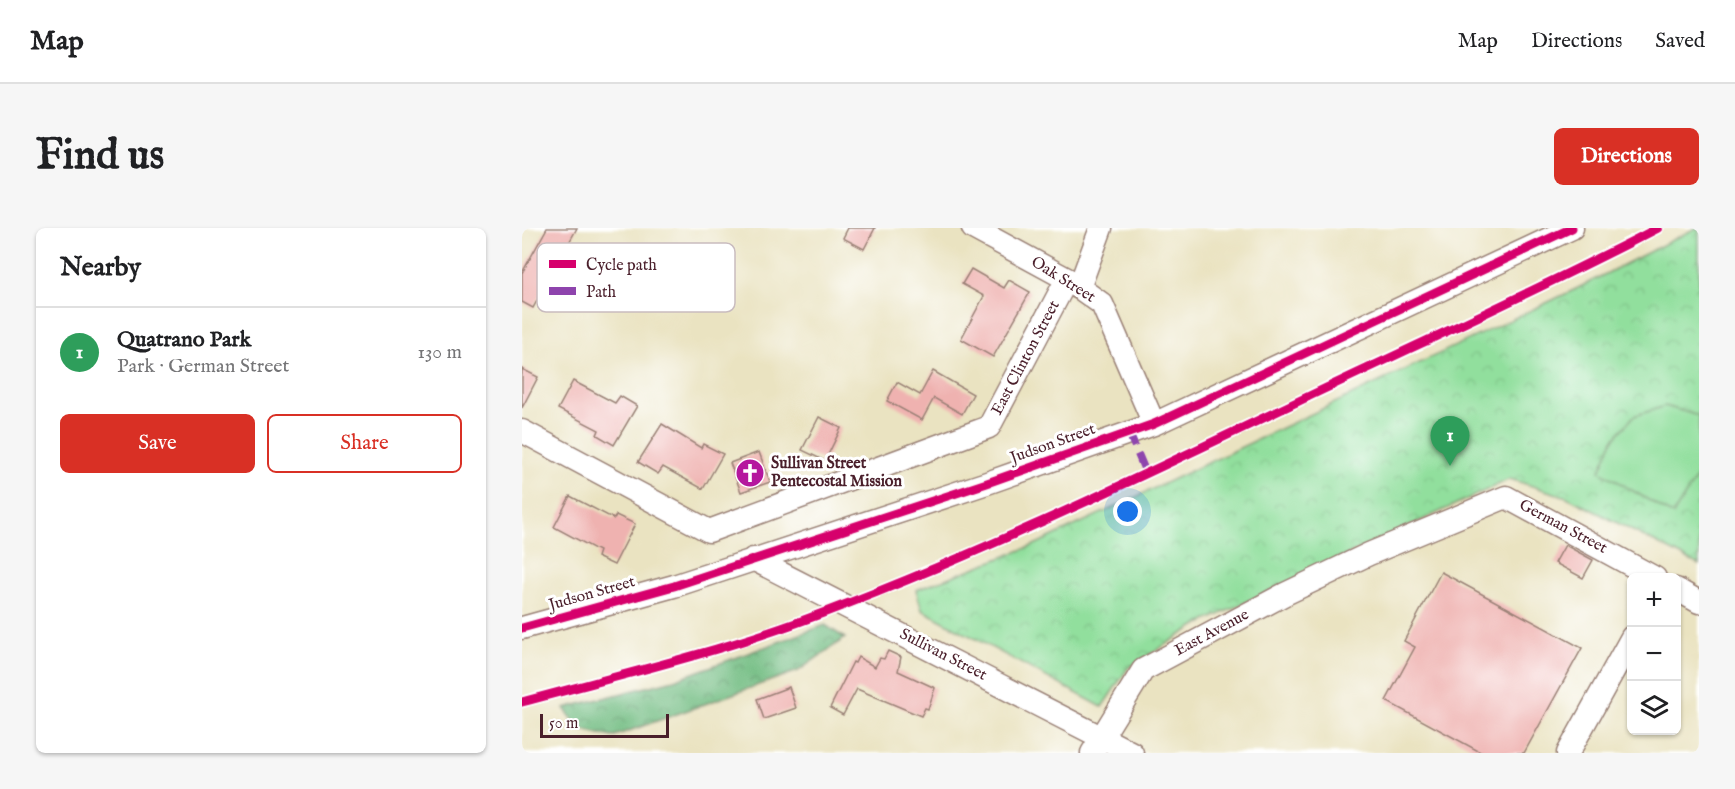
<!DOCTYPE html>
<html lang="en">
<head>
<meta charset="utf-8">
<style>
	:root { --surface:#fff; --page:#f6f6f6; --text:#202124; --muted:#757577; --line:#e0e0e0; --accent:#d93025 }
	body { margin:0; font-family:"IM FELL English",serif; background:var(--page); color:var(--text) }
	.controls { position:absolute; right:18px; bottom:18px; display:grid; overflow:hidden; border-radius:9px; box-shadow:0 2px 4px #0004 }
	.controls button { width:54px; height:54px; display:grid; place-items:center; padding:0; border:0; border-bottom:2px solid var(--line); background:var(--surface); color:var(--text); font:30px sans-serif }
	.scale { position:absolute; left:18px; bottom:15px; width:129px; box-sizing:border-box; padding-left:6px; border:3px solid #4a1f2b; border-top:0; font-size:16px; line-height:21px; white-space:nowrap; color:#4a1f2b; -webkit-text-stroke:4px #fff; paint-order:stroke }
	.you { position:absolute; left:606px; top:284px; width:21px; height:21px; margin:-15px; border:4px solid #fff; border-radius:50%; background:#1a73e8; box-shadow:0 0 0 9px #1a73e833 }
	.badge { display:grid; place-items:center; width:39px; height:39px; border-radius:50%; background:var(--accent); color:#fff; font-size:20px; font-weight:700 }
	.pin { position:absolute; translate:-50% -50px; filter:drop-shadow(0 2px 3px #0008) }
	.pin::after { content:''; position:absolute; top:32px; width:21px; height:18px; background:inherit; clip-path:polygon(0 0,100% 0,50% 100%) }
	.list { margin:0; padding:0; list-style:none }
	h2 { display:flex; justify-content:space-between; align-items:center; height:78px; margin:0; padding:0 24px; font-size:26px }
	h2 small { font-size:20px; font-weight:400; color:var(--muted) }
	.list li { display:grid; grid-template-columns:39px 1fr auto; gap:18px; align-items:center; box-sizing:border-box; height:90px; padding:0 24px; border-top:2px solid var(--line) }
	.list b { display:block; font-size:22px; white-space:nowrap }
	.list p { margin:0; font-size:20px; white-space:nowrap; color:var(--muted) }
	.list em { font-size:20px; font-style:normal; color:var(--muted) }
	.actions { display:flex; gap:12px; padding:18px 24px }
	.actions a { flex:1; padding:14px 0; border:2px solid var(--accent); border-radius:9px; text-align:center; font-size:21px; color:var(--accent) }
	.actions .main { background:var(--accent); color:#fff }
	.icon { flex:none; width:33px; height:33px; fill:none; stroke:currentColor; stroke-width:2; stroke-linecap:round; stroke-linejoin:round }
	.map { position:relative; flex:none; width:1177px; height:525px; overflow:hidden; border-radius:9px }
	header { display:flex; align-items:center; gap:36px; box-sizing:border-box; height:84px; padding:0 30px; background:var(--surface); border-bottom:2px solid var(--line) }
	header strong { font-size:28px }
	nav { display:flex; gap:33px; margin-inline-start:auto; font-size:21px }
	.intro { display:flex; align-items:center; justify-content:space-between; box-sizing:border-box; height:144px; padding:0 36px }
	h1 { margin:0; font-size:42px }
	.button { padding:15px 27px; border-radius:9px; background:var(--accent); color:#fff; font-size:21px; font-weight:700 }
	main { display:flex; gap:36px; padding:0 36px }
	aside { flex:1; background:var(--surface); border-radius:9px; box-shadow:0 2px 4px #0004 }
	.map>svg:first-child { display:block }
	.forest { fill:url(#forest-crowns); stroke:#5f6e58; stroke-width:1.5 }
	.park { fill:url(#park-crowns); stroke:#6e7f64; stroke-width:1.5 }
	.pitch { fill:#91df9d; stroke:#6e7f64; stroke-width:1.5 }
	.building { fill:#efb2b0 }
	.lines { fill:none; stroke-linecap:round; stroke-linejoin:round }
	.minor-casing { stroke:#9a8176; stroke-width:25 }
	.minor { stroke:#fff; stroke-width:22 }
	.quiet { stroke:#8e44ad; stroke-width:8; stroke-dasharray:15 8; stroke-linecap:butt }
	.cycleway-casing { stroke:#fff; stroke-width:13 }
	.cycleway { stroke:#d6006c; stroke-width:9 }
	.labels { text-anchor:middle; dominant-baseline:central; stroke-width:6; stroke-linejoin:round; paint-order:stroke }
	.street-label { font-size:16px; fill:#4a1f2b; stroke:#fff }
	.poi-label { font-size:16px; font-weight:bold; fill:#4a1f2b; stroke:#fff; text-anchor:start }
	.key { fill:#fff; stroke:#c9bcbf; stroke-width:1.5 }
	.key-label { font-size:16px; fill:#4a1f2b }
</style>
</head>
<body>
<header>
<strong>Map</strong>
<nav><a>Map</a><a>Directions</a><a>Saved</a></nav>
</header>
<div class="intro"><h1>Find us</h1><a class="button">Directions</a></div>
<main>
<aside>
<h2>Nearby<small></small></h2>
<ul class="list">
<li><span class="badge" style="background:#2e9e5b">1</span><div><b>Quatrano Park</b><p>Park · German Street</p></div><em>130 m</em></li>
</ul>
<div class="actions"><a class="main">Save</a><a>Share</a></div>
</aside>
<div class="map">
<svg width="1177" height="525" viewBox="0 0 1177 525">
	<defs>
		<pattern id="forest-crowns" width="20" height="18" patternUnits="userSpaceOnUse" patternTransform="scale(1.5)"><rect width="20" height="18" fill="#74be84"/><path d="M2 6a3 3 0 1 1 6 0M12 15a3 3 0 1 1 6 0" fill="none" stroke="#619a6c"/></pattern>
		<pattern id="park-crowns" width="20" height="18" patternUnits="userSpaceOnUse" patternTransform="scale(1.5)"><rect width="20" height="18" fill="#91df9d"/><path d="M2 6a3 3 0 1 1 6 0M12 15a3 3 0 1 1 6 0" fill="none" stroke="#7fbf87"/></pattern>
	</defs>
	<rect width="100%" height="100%" fill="#fff"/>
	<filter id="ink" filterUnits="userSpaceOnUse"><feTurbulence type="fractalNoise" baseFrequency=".0167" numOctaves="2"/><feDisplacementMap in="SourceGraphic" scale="12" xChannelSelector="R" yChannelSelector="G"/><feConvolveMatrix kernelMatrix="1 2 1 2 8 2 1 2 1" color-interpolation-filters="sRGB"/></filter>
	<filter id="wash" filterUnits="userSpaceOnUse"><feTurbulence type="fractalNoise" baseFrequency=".008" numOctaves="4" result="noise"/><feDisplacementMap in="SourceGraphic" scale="24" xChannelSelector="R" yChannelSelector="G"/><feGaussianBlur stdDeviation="1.35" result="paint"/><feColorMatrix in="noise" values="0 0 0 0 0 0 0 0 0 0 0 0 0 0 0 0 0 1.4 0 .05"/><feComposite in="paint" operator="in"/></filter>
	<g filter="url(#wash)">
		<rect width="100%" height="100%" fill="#eae3c1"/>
		<path class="forest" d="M303,397L323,410L276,443L90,509L57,501L42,480L152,452Z"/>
		<path class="park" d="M1174,0H1177V337L1045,269L988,251L673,398L606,440L580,479L400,382L394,362L510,318L1056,60Z"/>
		<path class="pitch" d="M1143,178L1177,188V245L1151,287L1078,243L1091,212L1112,188Z"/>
		<g id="blocks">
			<path class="building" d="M25,0H55L11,80L0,74V45Z
				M326,0H353L342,21L321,10Z
				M449,41L482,60L487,52L508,64L471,129L439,111L462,68L440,56Z
				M0,141L16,149L0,180Z
				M411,143L451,166L440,186L412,170L400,192L365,173L375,154L398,167Z
				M51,153L93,175L98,168L115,178L92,217L75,207L77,202L36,181Z
				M297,189L319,200L303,233L280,222Z
				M140,196L179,220L181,216L201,226L181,261L141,239L136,246L116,234Z
				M237,224L248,254L219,264L208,235Z
				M48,268L92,291L94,287L113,296L92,337L75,329L77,323L32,299Z
				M1043,317L1071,332L1061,350L1033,335Z
				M919,344L1060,420L1002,525H960L864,473L893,419L882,413Z
				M366,423L379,429L376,443L413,460L406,481L403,480L399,488L335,461L321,487L308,480L331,434L333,435L336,429L353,439L358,430L362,431Z
				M267,459L274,480L242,491L235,471Z"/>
		</g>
	</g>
	<g filter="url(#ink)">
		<use href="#blocks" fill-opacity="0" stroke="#9a8176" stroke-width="1.5"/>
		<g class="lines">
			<g class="minor-casing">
				<path id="minor" d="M451,0L545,51L580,76L632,196
					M557,60L579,0
					M0,203L187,303L467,199L545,51
					M231,331L610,525
					M1154,361L1177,374
					M0,400L152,358L465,255L632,196L1050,0
					M570,525L621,442L763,366L847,326L984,269L1133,350
					M1046,525L1110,409"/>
			</g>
			<use href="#minor" class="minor"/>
			<path class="quiet" d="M607,205L624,245"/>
			<g class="cycleway-casing">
				<path id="cycleway" d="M0,400L152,358L465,255L632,196L1050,0
					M0,474C91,449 185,427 274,395C447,332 613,251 779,172C898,115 1019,61 1136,0"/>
			</g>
			<use href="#cycleway" class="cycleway"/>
		</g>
	</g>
	<defs>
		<g id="church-disc" transform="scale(1.5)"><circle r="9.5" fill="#b5179e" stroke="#fff"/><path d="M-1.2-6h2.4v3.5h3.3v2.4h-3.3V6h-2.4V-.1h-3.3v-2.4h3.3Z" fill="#fff"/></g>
	</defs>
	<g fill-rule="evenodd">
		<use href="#church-disc" x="228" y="245"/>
	</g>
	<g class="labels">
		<g class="street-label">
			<text transform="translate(541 52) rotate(32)">Oak Street</text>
			<text transform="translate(504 130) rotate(-62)">East Clinton Street</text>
			<text transform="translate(531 216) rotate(-20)">Judson Street</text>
			<text transform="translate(1041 299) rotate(28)">German Street</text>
			<text transform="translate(70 366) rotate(-16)">Judson Street</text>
			<text transform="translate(690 405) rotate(-28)">East Avenue</text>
			<text transform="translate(421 427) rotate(27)">Sullivan Street</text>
		</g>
		<g class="poi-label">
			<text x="249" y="236">Sullivan Street<tspan x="249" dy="18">Pentecostal Mission</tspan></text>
		</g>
	</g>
	<rect x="15" y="15" width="198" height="69" rx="9" class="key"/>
	<rect x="27" y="32" width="27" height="8" fill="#d6006c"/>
	<rect x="27" y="59" width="27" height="8" fill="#8e44ad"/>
	<g class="key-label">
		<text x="64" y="42">Cycle path</text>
		<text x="64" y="69">Path</text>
	</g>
</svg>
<div class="controls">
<button>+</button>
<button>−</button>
<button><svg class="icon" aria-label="layers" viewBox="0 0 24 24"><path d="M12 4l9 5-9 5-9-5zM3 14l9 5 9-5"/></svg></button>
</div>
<div class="scale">50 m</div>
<div class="you"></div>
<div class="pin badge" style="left:928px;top:238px;background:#2e9e5b">1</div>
</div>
</main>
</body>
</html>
